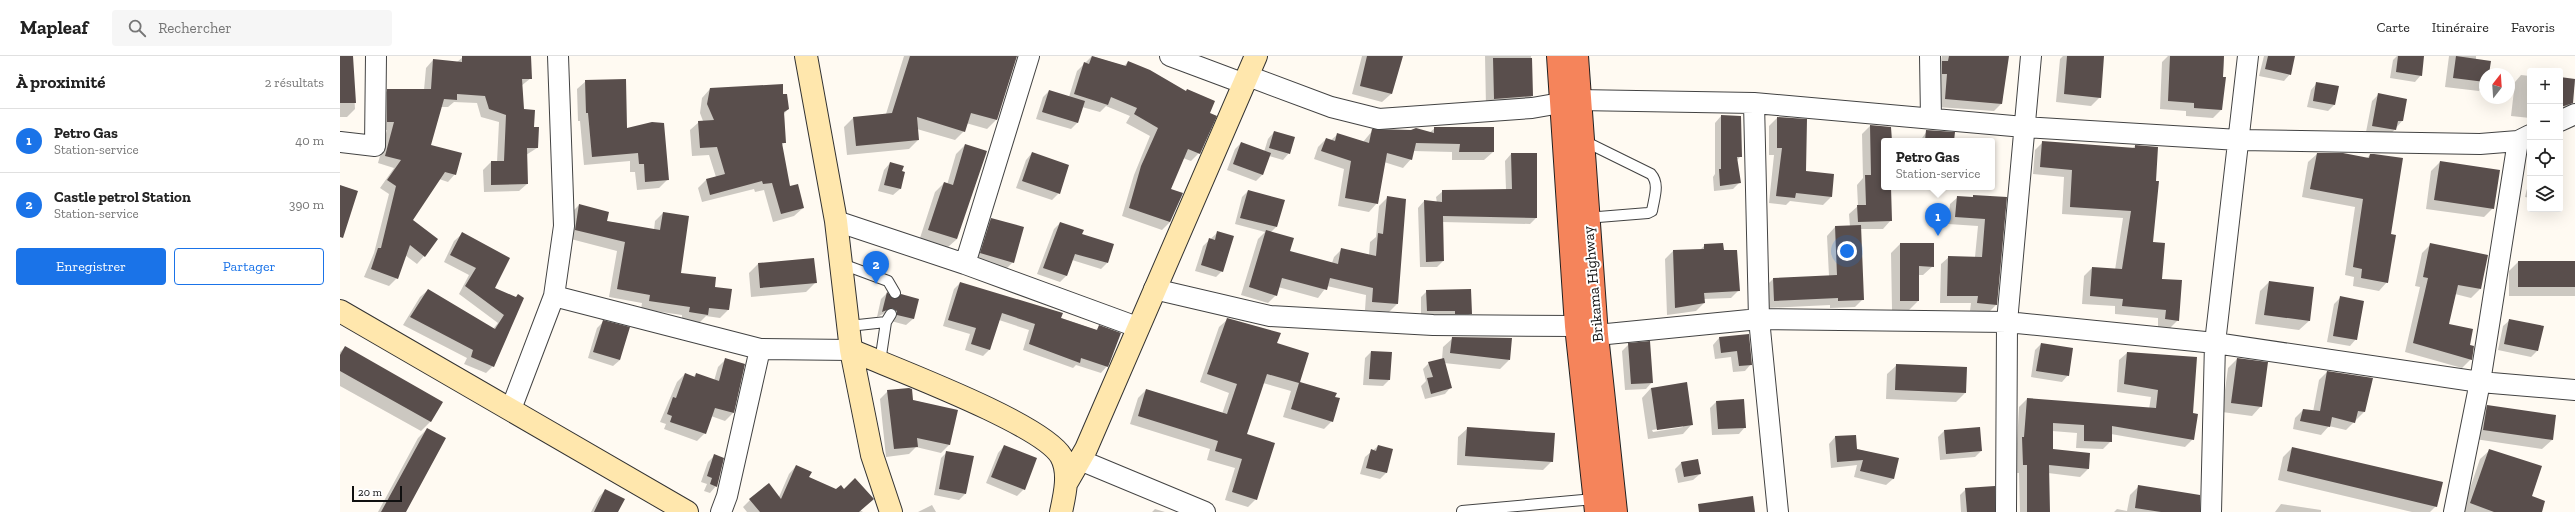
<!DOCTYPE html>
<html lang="fr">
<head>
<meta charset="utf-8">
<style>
	:root { --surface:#fff; --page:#f6f6f6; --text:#222; --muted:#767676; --line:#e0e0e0; --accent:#1a73e8 }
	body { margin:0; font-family:"Zilla Slab",serif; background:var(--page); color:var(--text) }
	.controls { position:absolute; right:12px; top:12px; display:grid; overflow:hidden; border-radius:4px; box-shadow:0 4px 16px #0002 }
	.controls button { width:36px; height:36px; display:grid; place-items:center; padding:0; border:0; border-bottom:1px solid var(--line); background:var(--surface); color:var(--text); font:20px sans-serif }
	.compass { position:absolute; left:2139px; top:12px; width:36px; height:36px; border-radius:50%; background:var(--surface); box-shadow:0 4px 16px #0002; rotate:17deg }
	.scale { position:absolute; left:12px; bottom:10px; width:50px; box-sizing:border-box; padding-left:4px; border:2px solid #101010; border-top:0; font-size:11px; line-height:14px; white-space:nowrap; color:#101010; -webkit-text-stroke:3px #fff; paint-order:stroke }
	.you { position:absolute; left:1507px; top:195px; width:14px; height:14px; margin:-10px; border:3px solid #fff; border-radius:50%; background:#1a73e8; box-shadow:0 0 0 6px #1a73e833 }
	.badge { display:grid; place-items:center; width:26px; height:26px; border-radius:50%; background:var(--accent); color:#fff; font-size:13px; font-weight:700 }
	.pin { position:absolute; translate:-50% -33px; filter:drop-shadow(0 1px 2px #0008) }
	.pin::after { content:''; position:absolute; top:21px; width:14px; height:12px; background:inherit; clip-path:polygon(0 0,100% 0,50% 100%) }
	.popup { position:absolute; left:1541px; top:82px; width:114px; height:52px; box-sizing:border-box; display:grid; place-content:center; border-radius:4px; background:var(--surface); filter:drop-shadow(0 1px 3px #0005); font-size:13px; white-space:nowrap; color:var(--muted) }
	.popup b { font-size:15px; color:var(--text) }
	.popup::after { content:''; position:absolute; left:50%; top:100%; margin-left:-8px; border:8px solid transparent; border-top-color:var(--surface) }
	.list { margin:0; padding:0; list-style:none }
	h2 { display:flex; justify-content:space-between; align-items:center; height:52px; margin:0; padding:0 16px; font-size:17px }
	h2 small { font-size:13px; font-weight:400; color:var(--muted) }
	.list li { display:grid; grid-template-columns:26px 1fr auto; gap:12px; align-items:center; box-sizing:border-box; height:64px; padding:0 16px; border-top:1px solid var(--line) }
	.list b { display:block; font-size:15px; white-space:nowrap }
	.list p { margin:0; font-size:13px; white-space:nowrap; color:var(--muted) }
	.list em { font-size:13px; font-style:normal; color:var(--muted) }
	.actions { display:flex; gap:8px; padding:12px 16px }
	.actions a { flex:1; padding:9px 0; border:1px solid var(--accent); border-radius:4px; text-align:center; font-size:14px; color:var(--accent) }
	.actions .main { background:var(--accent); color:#fff }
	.icon { flex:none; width:22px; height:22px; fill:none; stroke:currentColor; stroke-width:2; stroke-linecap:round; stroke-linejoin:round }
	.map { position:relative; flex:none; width:2235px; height:456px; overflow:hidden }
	header { display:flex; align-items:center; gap:24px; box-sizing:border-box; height:56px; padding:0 20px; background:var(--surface); border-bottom:1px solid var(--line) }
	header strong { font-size:19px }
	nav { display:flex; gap:22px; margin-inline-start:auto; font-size:14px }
	.search { width:280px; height:36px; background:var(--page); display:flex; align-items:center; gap:10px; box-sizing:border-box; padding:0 14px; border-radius:4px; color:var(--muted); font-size:15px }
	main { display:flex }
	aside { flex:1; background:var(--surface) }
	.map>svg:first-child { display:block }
	.shadow { fill:#0003; fill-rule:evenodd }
	.building { fill:#594e4c }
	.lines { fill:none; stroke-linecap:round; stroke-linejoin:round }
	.lane-casing { stroke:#434343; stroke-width:12 }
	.street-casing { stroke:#434343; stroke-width:22 }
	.secondary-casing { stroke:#323232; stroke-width:24 }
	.highway-casing { stroke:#212121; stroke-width:24 }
	.lane { stroke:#fff; stroke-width:10 }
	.street { stroke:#fff; stroke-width:20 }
	.secondary { stroke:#ffe7ad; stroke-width:22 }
	.highway { stroke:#f5845b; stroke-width:22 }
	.labels { text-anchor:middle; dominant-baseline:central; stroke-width:4; stroke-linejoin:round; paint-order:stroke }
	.street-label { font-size:15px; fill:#101010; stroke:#fff }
</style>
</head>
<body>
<header>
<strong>Mapleaf</strong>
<div class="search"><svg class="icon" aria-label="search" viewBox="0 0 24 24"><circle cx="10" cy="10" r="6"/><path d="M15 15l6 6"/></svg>Rechercher</div>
<nav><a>Carte</a><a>Itinéraire</a><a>Favoris</a></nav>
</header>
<main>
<aside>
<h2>À proximité<small>2 résultats</small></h2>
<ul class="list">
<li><span class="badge">1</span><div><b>Petro Gas</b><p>Station-service</p></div><em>40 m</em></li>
<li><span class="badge">2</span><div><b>Castle petrol Station</b><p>Station-service</p></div><em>390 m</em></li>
</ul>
<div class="actions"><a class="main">Enregistrer</a><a>Partager</a></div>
</aside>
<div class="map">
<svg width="2235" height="456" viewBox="0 0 2235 456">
	<rect width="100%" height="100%" fill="#fffaf2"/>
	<path class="shadow" d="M0,0H12L15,53L7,61H0Z
		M134,0H191V22L181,30L183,54L192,72L197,92L186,99L187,128L179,135L144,136L143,114L151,106H157L159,66L141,61L137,47L114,46L108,51H101L90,89L115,118L108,126L99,123L71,164L84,200L77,208L65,199L57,222L49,230L24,221L34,197L49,138L40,132L54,112L38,107L47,74H40V42L48,34H84L86,12L93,4L117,6L123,1Z
		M564,0H676L656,64L647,73L626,67L624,75L615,84L577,73L578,84L569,93L507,99L504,71L513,62L546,58Z
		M752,0L784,10L788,6L869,57L859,97L851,105L843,102L830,134V166L822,174L782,160L794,119L810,80L786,67L790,60L766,50L760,56L742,51L737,67L731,73L696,63L703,41L709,35L729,41L737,15Z
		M1022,0H1062L1051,38L1042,46L1012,38Z
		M1145,0H1191L1192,40L1184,48L1146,51Z
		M1602,0H1668L1662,47L1654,55L1598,51L1595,14L1601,7Z
		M1723,0H1763L1760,41L1751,50L1716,46L1720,3Z
		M1828,0H1884L1881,54L1873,62L1846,60V55L1820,53L1822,6Z
		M1924,0H1954L1950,18L1944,25L1919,20Z
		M2057,0H2074L2081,19L2075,26L2050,22L2053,4Z
		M2109,0H2136V4L2148,18H2145V28L2139,35L2105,31Z
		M2181,19L2190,20V62L2171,60L2175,26Z
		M2220,23L2235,24L2232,47L2220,55Z
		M246,25L328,123L319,132L297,134L295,116H290V105L244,109L240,65H238L237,33Z
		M1977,27L1998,31L1994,49L1988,55L1967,51L1971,34Z
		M370,33L442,39L448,53L444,58L445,86L441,90L449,131L463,152L454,160L433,166L424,134L415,136L414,133L362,146L358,132L366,124L376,121L369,99L352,100L350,74L359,66L363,65L360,57L362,42Z
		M2038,39L2062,65L2049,80L2026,76L2032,45Z
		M1381,60L1401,100L1397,104L1399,127L1393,133L1374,135L1373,121L1375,118V67Z
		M1437,62L1465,116L1491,141L1483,149L1450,145L1446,149L1429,147L1434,99H1429V70Z
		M1530,70L1551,85H1544V131H1550L1551,164L1543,173H1520L1523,243L1515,251L1490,252V249L1426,252L1425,231L1433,223L1489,220L1487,180L1495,171H1510L1509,158L1518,150L1517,129L1523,122L1522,78Z
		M1095,72L1153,96L1144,104H1112V96L1073,95L1071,103L1063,112L1044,106L1037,147L1029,156L998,150L1004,113L974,103L978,91L986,83L991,84L998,78L1023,86L1033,74L1089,77Z
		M1587,75L1613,85H1580Z
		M934,76L949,97L943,104L929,100L922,119L916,125L887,114L895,93L901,87L924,96L928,83Z
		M1703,86L1792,93L1795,90L1820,224L1838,264L1830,272L1818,271V262L1775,258V250L1742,248L1744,220L1752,212L1775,214L1783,162L1722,158L1724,121L1693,118L1695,94Z
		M625,89L617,183L608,191L580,182L595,136L604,127L607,129L616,98Z
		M692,97L719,137L712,144L676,132L686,104Z
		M1171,98L1196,162L1190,168L1102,166L1103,205L1097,211H1080L1078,152L1084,145L1097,147L1096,141L1103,135L1166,134L1165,105Z
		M1977,98L2026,103L2030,99L2050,179L2047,226L2039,235L2013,230L2014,221L2005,219L2015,151L1962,141L1968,106Z
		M2100,106L2153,152L2144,161L2086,153L2091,115Z
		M550,107L564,117L560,133L553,139L538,135L544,114Z
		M2190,120V142L2185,141Z
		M908,135L936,171L931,176L949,196L992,207L994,201L1002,193L1029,199L1030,186L1036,181L1039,150L1047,142L1057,248L1049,256L1025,254L1026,239L987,230L978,242L938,231L936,239L928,247L901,239L918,183L925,176L895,168L902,141Z
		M1634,140L1666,142L1656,249L1648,257L1630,255L1631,247H1600L1601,208L1609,201H1635L1638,170L1608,168L1610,148L1618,141L1631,142Z
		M239,149L266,165L314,174L315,165L323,157L340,218L374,232L391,234L388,254L380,262L366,260L359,267L342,264V259L301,253L302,247L269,241L277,195L227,182L231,157Z
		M652,163L673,206L664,215L632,207L642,172Z
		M720,167L741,179L767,207L761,213L732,204L726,220L720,226L697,218L714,173Z
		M878,176L882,215L876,221L855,215L863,190Z
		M122,178L153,233L175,242L153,310L146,317L124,308L127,302L63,269L80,241L88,234L153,273L158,267L119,238L129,219L104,206L114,185Z
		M1560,188L1593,210L1583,219H1578V245L1569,254H1552L1551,197Z
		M2091,188L2140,233L2131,242L2115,238L2108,269L2129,290L2131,303L2122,312L2065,296L2080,231L2075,230L2082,197Z
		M1365,189L1383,196L1399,234L1391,242L1363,243L1364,247L1356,255L1327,259L1325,203L1333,195L1360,194Z
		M2178,206H2235V240H2169V215Z
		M418,208L476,226L466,236L411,241L409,217Z
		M1929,226L1973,232L1969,265L1959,274L1915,268L1920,235Z
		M620,227L756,274L759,271L767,310L761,317L736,309L733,312L683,294L689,274L659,264L649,294L643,300L625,294L630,278L603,270L614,233Z
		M1087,235L1131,257L1124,264L1081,261V241Z
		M547,237L555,245L578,243L573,263L566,269L551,265V261L545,257L537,261L541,243Z
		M2000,242L2016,283L2010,290L1987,286L1994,248Z
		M888,263L936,288L959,327L992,365L984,373L943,361L951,335L923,327L905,379L916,443L908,451L885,444L895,412L867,404L870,393L790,368L798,342L806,334L882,358L889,337L860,326L879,271Z
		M2170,264L2197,295L2191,301L2158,294L2163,270Z
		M263,266L280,304L273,310L248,302L257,272Z
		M1408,279L1411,308L1405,315L1393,316L1391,301L1375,303L1373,289L1379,282Z
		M1113,282L1169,304L1160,313L1104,307L1111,331L1105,338L1085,343L1081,330L1086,325L1083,313L1089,307L1102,303L1103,291Z
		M1289,288L1312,326L1306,333L1285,334L1282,295Z
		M1701,288L1728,319L1722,326L1691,321L1695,294Z
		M5,291L102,346L90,366L81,375L0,330V296Z
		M1031,296L1051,297L1049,324L1043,330L1023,329L1025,302Z
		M1787,297L1856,302L1852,358L1853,383L1845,391L1771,378V385L1763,393L1736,392L1737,377L1712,375V394L1749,398L1748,413L1740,421L1708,417L1709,456H1680L1679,417H1675V390L1677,387L1679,351L1687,343L1809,353L1811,341L1777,336L1779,304Z
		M386,303L404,308L393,357L385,365L371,360L365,377L357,385L324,373L326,368L320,366L337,326L345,318L353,321L356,318L374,325L378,311Z
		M1897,303L1921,350L1912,360L1882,356L1888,312Z
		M1557,309L1625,337L1616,346L1546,343L1547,318Z
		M1987,316L2024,356L2006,374L1989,370L1981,379L1953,373L1955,362L1963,354L1973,356L1979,324Z
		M1311,332L1352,368L1343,378L1308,383L1302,342ZM1343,369V371L1313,376L1312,374Z
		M548,335L572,344L617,355L609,389L601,397L576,391L569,398L546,401L540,343Z
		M1376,346L1405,371L1399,378L1372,379L1370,352Z
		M2147,350L2215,360L2212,384L2202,393L2135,383L2138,359Z
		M1128,372L1212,405L1203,414L1117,409L1118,381Z
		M87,373L65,456H38L78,382Z
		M1604,375L1641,395L1635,401L1600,404L1598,381Z
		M1495,381L1516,393L1558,403L1553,423L1546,429L1514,421L1517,409L1491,412L1489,388Z
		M664,390L684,433L677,440L646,427L658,397Z
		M1038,390L1046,417L1040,423L1020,418L1025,401Z
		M1952,392L2096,450L2090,456H2072L1938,424L1943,401Z
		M2150,394L2191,441L2200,456H2122L2140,403Z
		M607,396L625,438L619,444L594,439L601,402Z
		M375,399L376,430L370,437L364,435L367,428L361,426L368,406Z
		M1341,407L1360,418L1353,424L1338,427L1335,413Z
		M456,410L468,422L523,456H407L403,451L410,444L439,441L449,418Z
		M1799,430L1859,456H1774L1777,453L1787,455L1790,439Z
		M1626,433L1654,456H1621L1620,439Z
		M265,434L277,456H251L259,441Z
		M1941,448L1981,454V456H1935Z
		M592,449L596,456H578Z
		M815,453L825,456H812Z"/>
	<path class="building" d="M0,0H13L16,47H0Z
		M122,0H191L192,23H182L184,53L195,54L194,71H199L198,92H187L188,128L151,129V105H164L166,59L149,53L145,40L117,38V44L104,43L91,89L122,97L116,119L105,116L73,164L98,183L85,201L70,189L58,223L31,213L38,192H41L56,130L47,124L61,104L45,100L54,66H47V33H91L93,3L122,6Z
		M570,0H677L657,64L631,57L625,76L577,61L579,84L516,90L513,61L552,57Z
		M752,0L786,10L788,5L810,14L846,35L847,33L875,45L870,57L877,60L860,98L848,93L831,133L843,137L830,166L789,152L801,110L818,72L794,58L797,52L771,41L768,49L734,38L744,6L749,8Z
		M1027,0H1063L1052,38L1020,30Z
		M1609,0H1669L1662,48L1605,43L1607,18H1602V5H1608Z
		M1727,0H1764L1761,42L1724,38Z
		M1830,0H1884L1883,21H1886L1882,54L1854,52V47L1828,45Z
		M1928,0H1955L1951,19L1925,13Z
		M2058,0H2084L2082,20L2056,16Z
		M2116,0L2151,5L2149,18H2145V26L2113,22Z
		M1153,2H1192L1193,40L1154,43Z
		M2220,21L2235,23L2233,47L2224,50H2220Z
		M286,23L287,72L312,66L324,67L329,124L305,126L304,108H299L298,97L252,101L248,57H246L245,24Z
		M1976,26L1999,30L1995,49L1973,45Z
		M443,28V38H447L449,53L444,56L446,87H442L450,130L458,128L464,152L441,158L432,127L423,128L422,125L370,139L366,123L385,118L377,91L360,92L358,65L374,64L367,48L370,32Z
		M709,34L745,45L738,67L702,56Z
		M2038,37L2067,43L2063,65H2058L2056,74L2032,70Z
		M1381,59L1401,60L1402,101H1397L1401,127L1380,130L1379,113H1381Z
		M1437,61L1467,63L1466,115L1494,118L1492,141L1456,137L1455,142L1436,140L1442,92H1437Z
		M1530,69L1551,71L1552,85H1544V131H1551L1552,165L1518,166L1517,149H1526L1525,119H1531Z
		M1094,71H1154V96H1119L1120,88L1076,87L1072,104L1047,97L1038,148L1005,142L1011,105L981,95L986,82L995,85L997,77L1029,87L1032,73L1071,74L1076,72L1094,77Z
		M1586,74L1615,76L1614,85H1585Z
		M934,75L955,81L950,98L929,92Z
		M1702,85L1795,92V89L1818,91L1816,125H1819L1813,186L1825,187L1822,223L1842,224L1839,265L1825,263L1826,254L1782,250L1783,243L1750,240L1752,211L1782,213L1791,155L1730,151L1732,114L1700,111Z
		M901,86L931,97L923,119L893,108Z
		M625,88L647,95L617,183L588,174L604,126L613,129Z
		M692,96L729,109L720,138L682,125Z
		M1171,97H1197V162L1103,160L1104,205L1086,206L1084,144L1102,146V134L1172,133Z
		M1977,97H2003L2029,102L2030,98H2034L2063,102L2051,178L2056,179L2048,227L2021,222L2022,213L2013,211L2023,143L1970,133Z
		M2100,105L2160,114L2154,153L2094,144Z
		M550,106L564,110L562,115L565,116L561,133L544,129Z
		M0,129L18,135L3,182L0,181Z
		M908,134L945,144L937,171L900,162Z
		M1633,139L1667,141L1657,249L1637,247L1638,240H1607L1608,200L1642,201L1645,163L1615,161L1617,140L1633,141Z
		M1047,140L1066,143L1058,248L1032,246L1033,232L990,222L987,234L942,222L937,240L909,231L926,174L954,182L950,195L998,208L1001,192L1036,200L1038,177L1043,178Z
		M239,148L269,156L267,165L320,174L323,156L349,160L341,217L376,221L375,231L392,233L389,254L369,252L368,259L349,256L350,251L309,245L310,239L277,233L285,186L235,174Z
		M651,162L684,171L674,207L640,197Z
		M720,166L744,174L742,178L774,188L768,207L735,198L727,220L703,212Z
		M1521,169L1524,244L1498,245V242L1434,245L1433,222L1497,219L1495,170Z
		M877,175L894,180L883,216L861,209L869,182L875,184Z
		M122,176L170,202L155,232L176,241L178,238L184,242L154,311L131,301L133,294L70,261L88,233L155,273L164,259L125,230L136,212L110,199Z
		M1383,187L1384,194H1397L1400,235L1364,237L1365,247L1335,252L1333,194L1364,193V188Z
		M1560,187H1594V211L1579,210V245H1560Z
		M2090,187L2148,199L2141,233L2118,229L2109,268L2133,273L2130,289L2134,290L2132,304L2073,287L2088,222L2083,221Z
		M474,202L477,227L420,232L418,207Z
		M2178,205H2235V231H2178Z
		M1929,225L1974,231L1970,265L1924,259Z
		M620,226L723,257L721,262L757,274L759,269L781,277L768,311L741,302L740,307L689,288L695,268L662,257L650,294L631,288L636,272L608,264Z
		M1131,233L1132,258H1115V255H1087L1086,234Z
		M547,236L555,243L561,238L579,243L574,263L557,259V255L552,252L542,256Z
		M2000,240L2024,245L2017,284L1993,280Z
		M887,262L941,277L937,287L969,297L960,326L997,337L995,341L1000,342L993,366L951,353L959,327L927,318L907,378L935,387L917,444L892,436L902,403L875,395L878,385L798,360L806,333L887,358L897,328L867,318Z
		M2169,263L2204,270L2198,295L2164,288Z
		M263,264L290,271L280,304L253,296Z
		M1409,278L1412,309L1399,310L1397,295L1381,297L1379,281Z
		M1112,281L1172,282L1170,304L1110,297Z
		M1310,285L1313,327L1291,328L1288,287Z
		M1701,287L1733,292L1729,320L1696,315Z
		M5,290L103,346L91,366L0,315V299Z
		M1031,295L1052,296L1050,324L1029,323Z
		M1787,296L1857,301L1853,357L1858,358L1854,384L1772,370V386L1744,385V369L1713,367V393L1750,397L1749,413L1709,409L1710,456H1687V409H1683L1682,381H1684L1687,342L1816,352L1818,334L1784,328Z
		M385,302L405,308L394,357L375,352L366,378L330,366L332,360L327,358L333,341L336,342L345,317L355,321L356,317L379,325Z
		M1104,302L1112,332L1091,338L1087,322L1093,321L1088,306Z
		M1897,302L1928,306L1922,351L1891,347Z
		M1556,308L1627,311L1626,337L1555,334Z
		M1987,315L2033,322L2025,356L2018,355L2015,367L1992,361L1990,371L1960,365L1963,353L1980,355Z
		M1347,326L1353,369L1317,374L1311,332Z
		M569,332L572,333L573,344L618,354L610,389L577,382L578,391L554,393L547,334Z
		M1404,343L1406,372L1378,373L1376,345Z
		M2147,349L2216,359L2213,384L2143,374Z
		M1127,371L1215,377L1213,406L1125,400Z
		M1640,371L1642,395L1606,398L1604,374Z
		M87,372L106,382L66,456H41Z
		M1516,379L1517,393L1559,402L1554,423L1520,415L1523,404L1497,406L1495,380Z
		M664,389L697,402L685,434L651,421Z
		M1038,389L1053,393L1047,417L1026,412L1031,393L1036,395Z
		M1952,391L2103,426L2097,451L1947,415Z
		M2149,393L2202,410L2192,440L2205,445L2202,456H2154L2130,447Z
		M606,395L634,400L626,438L599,433Z
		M374,398L384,402L377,431L370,428L372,422L367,420Z
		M1358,403L1361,418L1344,421L1341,406Z
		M456,409L472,416L469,421L496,433L501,429L504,433L515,422L534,443L519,456H420L409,443L429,427L441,443Z
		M1798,429L1860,439V456H1821L1795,452Z
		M1655,430V456H1627L1625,432Z
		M265,433L285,443L278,456H254Z
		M1413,440L1415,456H1359L1358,448Z"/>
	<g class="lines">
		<g class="lane-casing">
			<path id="lane" d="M1242,84L1311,118C1320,128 1314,142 1312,155L1308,157L1246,162
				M502,208L548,225L555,237
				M509,270L546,266L551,258
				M540,306L546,266
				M1122,455L1254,443"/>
		</g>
		<g class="street-casing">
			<path id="street" d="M830,0L905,28
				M1590,0L1591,62
				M908,20L991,51L1039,63L1192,52L1238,44L1414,47L1684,71L1899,84L2140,88L2178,85L2190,79
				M1414,47L1419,263L1438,456
				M2220,65L2235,58
				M0,86L35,90L36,0
				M496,165L625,208L797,271
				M625,208L689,0
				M814,233L930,260L1093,269L1236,270
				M214,240L420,293L511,294
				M1257,279L1419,263L1667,266L1875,287L2140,326L2235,334
				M171,353L214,240L224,170L218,0
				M740,404L865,456
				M381,456L387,440L420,293
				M1666,456L1667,266L1691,0
				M1871,456L1875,287L1908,0
				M2114,456L2140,326L2178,85"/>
		</g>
		<g class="secondary-casing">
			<path id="secondary" d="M466,0L496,165L511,294L532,399L551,456
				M0,255L347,456
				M511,294C552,312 701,367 721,400C730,416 725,438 721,456
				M727,426L746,393L916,0"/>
		</g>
		<g class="highway-casing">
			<path id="highway" d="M1218,0L1236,270L1256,456
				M1237,0L1257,279L1276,456"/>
		</g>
		<use href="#lane" class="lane"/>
		<use href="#street" class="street"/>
		<use href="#secondary" class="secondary"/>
		<use href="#highway" class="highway"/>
	</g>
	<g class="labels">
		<g class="street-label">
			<text transform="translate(1253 228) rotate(-95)">Brikama Highway</text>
		</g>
	</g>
</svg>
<div class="controls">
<button>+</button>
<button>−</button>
<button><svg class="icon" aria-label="locate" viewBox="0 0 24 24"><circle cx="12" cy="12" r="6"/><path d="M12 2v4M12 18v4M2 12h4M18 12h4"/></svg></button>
<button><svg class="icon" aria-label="layers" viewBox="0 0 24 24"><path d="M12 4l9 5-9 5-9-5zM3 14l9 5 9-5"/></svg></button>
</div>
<svg class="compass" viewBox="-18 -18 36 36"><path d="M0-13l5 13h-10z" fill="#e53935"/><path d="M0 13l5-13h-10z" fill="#767676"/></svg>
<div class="scale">20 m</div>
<div class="you"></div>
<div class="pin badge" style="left:1598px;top:180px">1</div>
<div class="popup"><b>Petro Gas</b>Station-service</div>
<div class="pin badge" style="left:536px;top:228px">2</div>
</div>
</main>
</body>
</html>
